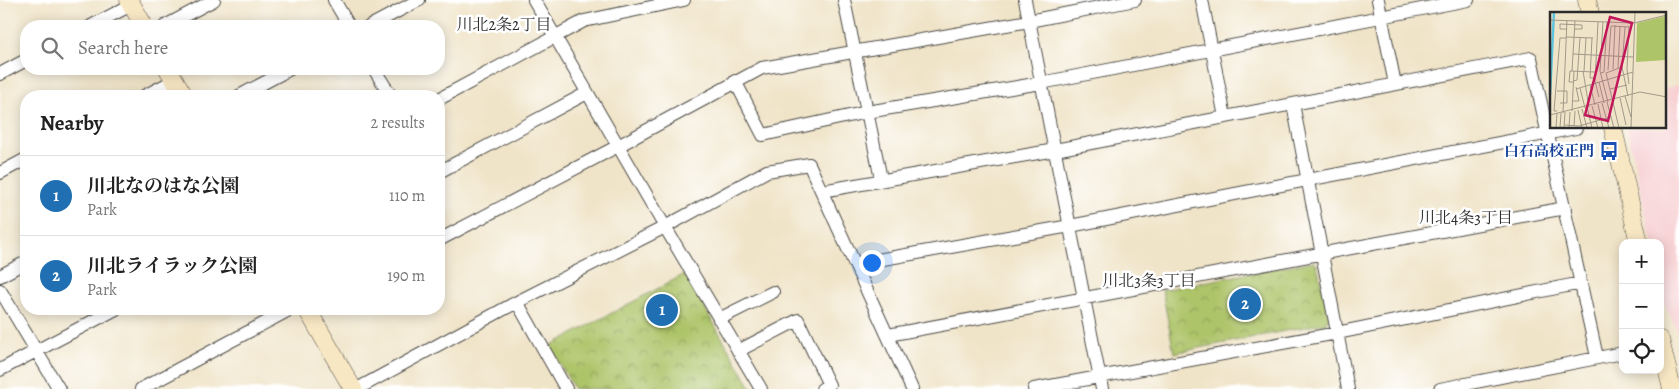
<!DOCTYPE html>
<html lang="en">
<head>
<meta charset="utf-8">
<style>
	:root { --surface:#fff; --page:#f2f2f2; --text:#222; --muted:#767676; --line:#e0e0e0; --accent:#1f6fb2 }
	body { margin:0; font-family:Alegreya,"Noto Serif JP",serif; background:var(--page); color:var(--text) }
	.controls { position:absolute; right:15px; bottom:15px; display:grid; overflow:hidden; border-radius:10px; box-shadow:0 2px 12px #0003 }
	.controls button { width:45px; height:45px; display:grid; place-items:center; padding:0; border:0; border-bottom:1px solid var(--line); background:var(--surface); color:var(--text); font:25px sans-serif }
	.you { position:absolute; left:871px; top:262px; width:18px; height:18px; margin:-12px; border:4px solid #fff; border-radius:50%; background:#1a73e8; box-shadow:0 0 0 8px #1a73e833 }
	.badge { display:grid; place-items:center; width:32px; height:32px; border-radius:50%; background:var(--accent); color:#fff; font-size:16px; font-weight:700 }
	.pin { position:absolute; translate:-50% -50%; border:2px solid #fff; box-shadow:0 1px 5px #0006 }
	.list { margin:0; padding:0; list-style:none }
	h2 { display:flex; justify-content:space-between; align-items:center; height:65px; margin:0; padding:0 20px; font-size:21px }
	h2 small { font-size:16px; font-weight:400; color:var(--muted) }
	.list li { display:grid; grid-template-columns:32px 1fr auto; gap:15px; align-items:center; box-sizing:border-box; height:80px; padding:0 20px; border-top:1px solid var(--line) }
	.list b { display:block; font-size:19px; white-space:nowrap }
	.list p { margin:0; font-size:16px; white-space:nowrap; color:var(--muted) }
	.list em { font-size:16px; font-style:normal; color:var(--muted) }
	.icon { flex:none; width:28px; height:28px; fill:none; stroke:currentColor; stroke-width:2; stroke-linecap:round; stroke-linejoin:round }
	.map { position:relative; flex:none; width:1679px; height:389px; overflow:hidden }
	.search { position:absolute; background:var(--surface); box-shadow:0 2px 12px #0003; left:20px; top:20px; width:425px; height:55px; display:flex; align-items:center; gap:12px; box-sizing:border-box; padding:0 18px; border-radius:20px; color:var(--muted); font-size:19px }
	.panel { position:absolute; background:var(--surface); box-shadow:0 2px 12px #0003; left:20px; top:90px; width:425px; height:225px; border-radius:20px }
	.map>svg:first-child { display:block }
	.built { fill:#f7cfd1 }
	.park { fill:url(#park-crowns); stroke:#6c784a }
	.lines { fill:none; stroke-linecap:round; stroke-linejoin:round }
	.street-casing { stroke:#494743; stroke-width:14 }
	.secondary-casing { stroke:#494743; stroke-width:19 }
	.street { stroke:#fff; stroke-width:12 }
	.secondary { stroke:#f8e7c3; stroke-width:18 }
	.labels { text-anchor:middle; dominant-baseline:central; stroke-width:5; stroke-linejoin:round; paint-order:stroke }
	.transit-label { font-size:15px; font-weight:bold; fill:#164399; stroke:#fff; text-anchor:end }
	.neighbourhood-label { font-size:16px; fill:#2b2b2b; stroke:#fff }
	.inset-river { fill:none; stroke:#5fc4dd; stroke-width:2.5 }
	.inset-road { fill:none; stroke:#a19a89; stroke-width:1 }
	.view { fill:#c2185b; fill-opacity:0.15; stroke:#c2185b; stroke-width:2.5 }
	.inset-edge { fill:none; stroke:#2b2b2b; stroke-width:2.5 }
</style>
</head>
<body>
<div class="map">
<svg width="1679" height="389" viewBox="0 0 1679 389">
	<defs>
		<pattern id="park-crowns" width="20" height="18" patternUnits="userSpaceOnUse" patternTransform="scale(1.25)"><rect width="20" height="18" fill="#adc469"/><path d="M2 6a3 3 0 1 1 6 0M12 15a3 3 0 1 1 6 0" fill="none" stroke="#8d9f57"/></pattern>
	</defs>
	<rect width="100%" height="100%" fill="#fff"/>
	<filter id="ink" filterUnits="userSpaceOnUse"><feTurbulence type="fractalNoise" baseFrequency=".02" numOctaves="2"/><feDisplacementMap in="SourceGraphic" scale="10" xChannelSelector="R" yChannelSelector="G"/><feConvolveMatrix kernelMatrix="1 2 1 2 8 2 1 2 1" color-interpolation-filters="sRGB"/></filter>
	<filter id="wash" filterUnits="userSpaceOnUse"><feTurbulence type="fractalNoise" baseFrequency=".0096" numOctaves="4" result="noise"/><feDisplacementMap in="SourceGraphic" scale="20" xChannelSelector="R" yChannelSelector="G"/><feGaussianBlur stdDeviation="1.12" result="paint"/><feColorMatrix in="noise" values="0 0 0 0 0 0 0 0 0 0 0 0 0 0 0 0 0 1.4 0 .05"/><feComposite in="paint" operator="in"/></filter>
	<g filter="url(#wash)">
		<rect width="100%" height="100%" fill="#f0e4c8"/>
		<path class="built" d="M1679,85V342L1676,328L1665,305L1660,281V243H1652L1627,128H1665V88Z"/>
		<path class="park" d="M1314,261L1317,265L1329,318L1325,323L1174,353L1162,290Z
			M685,274L752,389H574L550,346Z"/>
	</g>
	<g filter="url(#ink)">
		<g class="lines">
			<g class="street-casing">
				<path id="street" d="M334,0L349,26
					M534,0L665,227L761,389
					M844,0L881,179
					M1025,0L1102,389
					M1202,0L1225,117
					M1378,0L1395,84
					M91,26L131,5
					M165,26L214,0
					M370,26L419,0
					M374,69L391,96
					M0,74L26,60
					M735,81L763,135L867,112L1041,83L1468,0
					M144,96L175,80
					M239,96L290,69
					M439,99L584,21L684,0
					M1293,104L1348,389
					M439,172L587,93
					M0,173L26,159
					M822,191L1055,150L1531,58L1597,357
					M439,240L618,146L762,68L1029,21L1135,0
					M855,264L1070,226L1576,128
					M0,276L26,262
					M0,290L59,389
					M517,302L566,389
					M719,319L773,292
					M888,335C1113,292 1339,252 1565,208
					M738,351L798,320L829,385L822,389
					M0,370L116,309
					M141,389L291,309
					M357,389L517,302L665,227L767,171L809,164L912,389
					M1034,389L1337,333L1581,283
					M1440,389L1623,353"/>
			</g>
			<g class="secondary-casing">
				<path id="secondary" d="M129,0L144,26
					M1587,0L1590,14
					M168,69L184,96
					M1613,128L1639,243
					M307,309L353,389
					M1660,340L1672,389"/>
			</g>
			<use href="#street" class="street"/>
			<use href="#secondary" class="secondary"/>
		</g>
	</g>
	<defs>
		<g id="bus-bare" transform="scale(1.5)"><path d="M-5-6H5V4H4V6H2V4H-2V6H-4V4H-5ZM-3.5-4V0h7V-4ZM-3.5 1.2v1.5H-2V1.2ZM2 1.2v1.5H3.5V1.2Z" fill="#1a4fb4" stroke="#fff" stroke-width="2.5" paint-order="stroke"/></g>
	</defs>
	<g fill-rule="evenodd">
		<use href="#bus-bare" x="1609" y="151"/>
	</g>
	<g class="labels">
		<g class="transit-label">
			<text x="1594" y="151">白石高校正門</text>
		</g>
		<g class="neighbourhood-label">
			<text x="504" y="25">川北2条2丁目</text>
			<text x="1466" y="218">川北4条3丁目</text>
			<text x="1149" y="281">川北3条3丁目</text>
		</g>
	</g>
	<g transform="translate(1550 12)">
		<rect width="116" height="116" fill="#f0e4c8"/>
		<path d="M116,4V48L86,50L87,11Z" fill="#adc469"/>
		<path d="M94 19a7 7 0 1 1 14 0a7 7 0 1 1-14 0Z" fill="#adc469"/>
		<path class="inset-river" d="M0,83L4,0"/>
		<path class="inset-road" d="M0,8L84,11L117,3M48,10L45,69L49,85M53,10L50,59L58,90M79,14L77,57L79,72M75,15L72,55L78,84M17,17H10V12L32,13V17H24M16,25L43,26M42,26L40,66H45M23,42L83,45M68,56L70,15M63,57L65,13M58,58L61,14L79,15M22,59L25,9M33,59L39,95M34,59L36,26M51,61L54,60L57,10M23,69L27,68L30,26M23,70H19L20,59L45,60M49,70L54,91M40,73L45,93M30,76L35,96M26,77L83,60M60,77L77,73M7,79H17V91H10M75,84L81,105M70,86L76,113M23,89H29L26,75M57,90L64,116M52,91L59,116M48,92L53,116M42,94L48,116M37,95L42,116M32,97L37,116M28,98L32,116M7,99H4L10,26H16M22,99L24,59M13,101L17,8M0,103L90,80L117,85M15,113L29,114L61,105M24,114L25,99M6,116L7,101M10,116L11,101M14,116L15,100M19,116L20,100M69,116L56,61L72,55M81,116L85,0"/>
		<path class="view" d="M60,5L82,11L58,109L35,103Z"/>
		<rect width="116" height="116" class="inset-edge"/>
	</g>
</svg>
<div class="controls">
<button>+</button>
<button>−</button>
<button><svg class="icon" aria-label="locate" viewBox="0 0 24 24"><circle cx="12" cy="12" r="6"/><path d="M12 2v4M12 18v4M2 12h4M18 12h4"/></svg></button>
</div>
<div class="you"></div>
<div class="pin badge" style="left:662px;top:310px">1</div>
<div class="pin badge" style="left:1245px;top:304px">2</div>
<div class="search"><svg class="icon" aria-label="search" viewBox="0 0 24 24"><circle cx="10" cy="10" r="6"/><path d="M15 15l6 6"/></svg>Search here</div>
<section class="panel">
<h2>Nearby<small>2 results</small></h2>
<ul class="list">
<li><span class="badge">1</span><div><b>川北なのはな公園</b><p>Park</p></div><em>110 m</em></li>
<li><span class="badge">2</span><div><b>川北ライラック公園</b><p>Park</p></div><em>190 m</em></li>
</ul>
</section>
</div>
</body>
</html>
